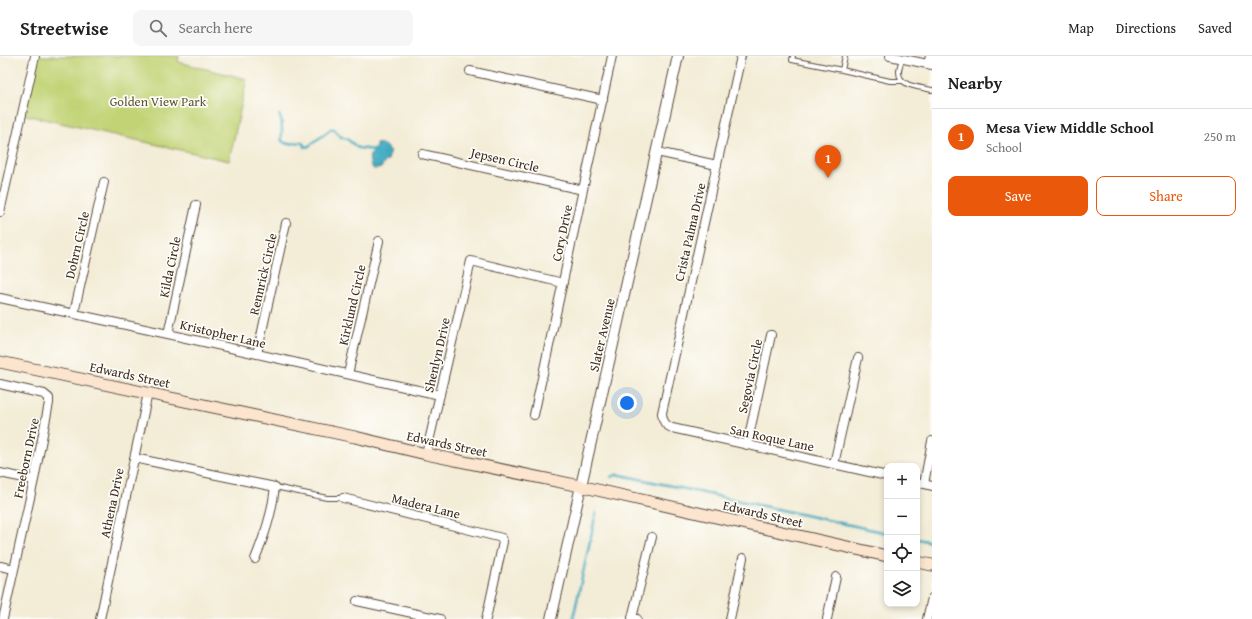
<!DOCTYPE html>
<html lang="en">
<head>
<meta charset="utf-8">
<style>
	:root { --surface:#fff; --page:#f6f6f6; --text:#222; --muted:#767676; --line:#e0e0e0; --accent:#ea580c }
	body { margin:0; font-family:"Gentium Book Plus",serif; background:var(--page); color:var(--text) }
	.controls { position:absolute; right:12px; bottom:12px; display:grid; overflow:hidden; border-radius:8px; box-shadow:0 2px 6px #0003 }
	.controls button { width:36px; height:36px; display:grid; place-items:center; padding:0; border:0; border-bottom:1px solid var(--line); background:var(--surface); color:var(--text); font:20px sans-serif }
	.you { position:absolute; left:627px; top:347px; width:14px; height:14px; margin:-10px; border:3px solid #fff; border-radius:50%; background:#1a73e8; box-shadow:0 0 0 6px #1a73e833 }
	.badge { display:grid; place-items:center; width:26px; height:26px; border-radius:50%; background:var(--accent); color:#fff; font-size:13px; font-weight:700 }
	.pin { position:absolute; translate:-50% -33px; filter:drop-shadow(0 1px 2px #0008) }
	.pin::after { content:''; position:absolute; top:21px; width:14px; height:12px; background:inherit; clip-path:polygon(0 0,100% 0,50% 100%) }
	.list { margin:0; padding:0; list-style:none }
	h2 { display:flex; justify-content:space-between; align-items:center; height:52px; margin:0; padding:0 16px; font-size:17px }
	h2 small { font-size:13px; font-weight:400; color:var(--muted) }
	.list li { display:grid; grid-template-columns:26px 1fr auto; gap:12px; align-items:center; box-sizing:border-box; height:56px; padding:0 16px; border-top:1px solid var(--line) }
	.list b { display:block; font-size:15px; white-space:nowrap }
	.list p { margin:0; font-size:13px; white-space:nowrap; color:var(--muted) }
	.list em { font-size:13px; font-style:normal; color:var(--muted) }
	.actions { display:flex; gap:8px; padding:12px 16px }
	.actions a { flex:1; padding:9px 0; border:1px solid var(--accent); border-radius:8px; text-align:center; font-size:14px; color:var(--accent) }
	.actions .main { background:var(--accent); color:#fff }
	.icon { flex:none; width:22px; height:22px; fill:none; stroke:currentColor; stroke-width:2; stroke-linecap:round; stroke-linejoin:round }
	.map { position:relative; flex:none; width:932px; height:563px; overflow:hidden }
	header { display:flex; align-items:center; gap:24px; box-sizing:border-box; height:56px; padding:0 20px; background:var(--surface); border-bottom:1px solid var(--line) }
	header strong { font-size:19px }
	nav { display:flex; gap:22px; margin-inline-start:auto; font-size:14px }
	.search { width:280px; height:36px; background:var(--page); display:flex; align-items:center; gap:10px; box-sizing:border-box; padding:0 14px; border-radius:8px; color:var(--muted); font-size:15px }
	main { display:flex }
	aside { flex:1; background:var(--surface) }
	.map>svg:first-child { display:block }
	.green { fill:#c1d375; stroke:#7e7e4a }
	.water { fill:#41aac1; stroke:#3e6a70 }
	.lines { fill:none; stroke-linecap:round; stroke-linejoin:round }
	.stream { stroke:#41aac1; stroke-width:2.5 }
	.service-casing { stroke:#57473a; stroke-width:6 }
	.minor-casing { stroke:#57473a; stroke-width:10 }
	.tertiary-casing { stroke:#57473a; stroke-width:12 }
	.secondary-casing { stroke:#57473a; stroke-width:13 }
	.service { stroke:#fff; stroke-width:4 }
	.minor { stroke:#fff; stroke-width:8 }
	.tertiary { stroke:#fff; stroke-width:10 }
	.secondary { stroke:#fce5cf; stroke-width:11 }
	.labels { text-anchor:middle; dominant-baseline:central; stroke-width:3.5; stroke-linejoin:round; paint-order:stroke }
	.park-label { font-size:13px; fill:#5c5434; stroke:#fdfcf7 }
	.street-label { font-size:13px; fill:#3b2a1e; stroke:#fdfcf7 }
</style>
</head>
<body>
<header>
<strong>Streetwise</strong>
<div class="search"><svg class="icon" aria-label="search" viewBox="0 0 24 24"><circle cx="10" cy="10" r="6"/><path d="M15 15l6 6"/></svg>Search here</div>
<nav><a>Map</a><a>Directions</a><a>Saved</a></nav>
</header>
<main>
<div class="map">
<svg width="932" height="563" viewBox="0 0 932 563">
	<rect width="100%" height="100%" fill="#fdfcf7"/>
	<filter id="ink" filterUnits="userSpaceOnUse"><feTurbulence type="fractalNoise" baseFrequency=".025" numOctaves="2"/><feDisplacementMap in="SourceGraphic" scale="8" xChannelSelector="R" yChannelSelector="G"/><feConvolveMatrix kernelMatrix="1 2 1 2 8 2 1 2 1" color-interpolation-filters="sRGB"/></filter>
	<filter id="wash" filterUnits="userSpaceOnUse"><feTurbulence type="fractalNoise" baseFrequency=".012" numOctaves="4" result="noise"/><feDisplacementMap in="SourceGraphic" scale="16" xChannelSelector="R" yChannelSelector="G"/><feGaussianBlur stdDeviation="0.9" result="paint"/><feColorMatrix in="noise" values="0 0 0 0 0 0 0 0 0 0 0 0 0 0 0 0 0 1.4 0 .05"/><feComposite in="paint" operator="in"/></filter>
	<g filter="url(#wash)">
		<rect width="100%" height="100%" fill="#f3ecd6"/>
		<path class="green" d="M35,0H179L178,6L247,23L229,105L21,58Z"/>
		<path class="water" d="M376,88C382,86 388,91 390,97L388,104L385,106L381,112L374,113L371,111C368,99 369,100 376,91Z"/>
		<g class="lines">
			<path class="stream" d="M279,59C284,66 281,77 282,85L287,88L302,86L305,91L309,90L331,73H334L341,81L347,83L358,92L374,94
				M611,421L615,419H621L887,477
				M917,483L932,486
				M573,563L596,457"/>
		</g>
	</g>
	<g filter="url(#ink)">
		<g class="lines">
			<g class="service-casing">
				<path id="service" d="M793,0L792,4L842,14L845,0
					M902,3C901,7 899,11 899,15C898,31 921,31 932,34
					M842,14L890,25H902
					M275,431L327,442H343"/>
			</g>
			<g class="minor-casing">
				<path id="minor" d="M741,0L662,357C663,366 665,369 672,372L887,420
					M890,0L932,9
					M928,8L930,0
					M470,15L603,44
					M657,96L717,109
					M422,98L583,134
					M0,156L35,0
					M0,242L168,278L440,339
					M74,257L104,126
					M168,278L196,149
					M257,298L286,167
					M348,318L379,185
					M0,328L44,338L49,342V347L34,424L3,563
					M534,359L612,0
					M747,389L771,279
					M426,398L471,205L563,227
					M134,402L275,431C272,458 265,478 255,503
					M834,408L858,302
					M0,417L34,424
					M917,426L932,430
					M924,428L932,385
					M343,442L502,482L503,486L486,563
					M0,510L14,513
					M357,545L440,563
					M100,563L148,337
					M637,563L632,562L652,481
					M730,563L743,502
					M827,563L836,521
					M927,563L932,542"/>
			</g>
			<g class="tertiary-casing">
				<path id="tertiary" d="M551,563L678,0"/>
			</g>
			<g class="secondary-casing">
				<path id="secondary" d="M0,306L355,381L426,398L580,430L887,500
					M917,506L932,509"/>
			</g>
			<use href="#service" class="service"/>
			<use href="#minor" class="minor"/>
			<use href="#tertiary" class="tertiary"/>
			<use href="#secondary" class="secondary"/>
		</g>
	</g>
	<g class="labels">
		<g class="park-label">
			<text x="158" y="45">Golden View Park</text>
		</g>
		<g class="street-label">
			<text transform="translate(505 104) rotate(13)">Jepsen Circle</text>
			<text transform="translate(690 176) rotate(-77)">Crista Palma Drive</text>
			<text transform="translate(562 177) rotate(-78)">Cory Drive</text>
			<text transform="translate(77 189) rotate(-77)">Dohrn Circle</text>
			<text transform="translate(170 211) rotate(-78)">Kilda Circle</text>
			<text transform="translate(263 218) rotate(-77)">Rennrick Circle</text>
			<text transform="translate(352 249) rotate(-77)">Kirklund Circle</text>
			<text transform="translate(223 278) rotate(13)">Kristopher Lane</text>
			<text transform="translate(602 279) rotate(-77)">Slater Avenue</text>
			<text transform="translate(437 299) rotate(-77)">Shenlyn Drive</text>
			<text transform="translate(130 319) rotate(12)">Edwards Street</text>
			<text transform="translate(750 320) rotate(-78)">Segovia Circle</text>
			<text transform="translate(772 382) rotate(12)">San Roque Lane</text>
			<text transform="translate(447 388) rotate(12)">Edwards Street</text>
			<text transform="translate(26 402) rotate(-78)">Freeborn Drive</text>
			<text transform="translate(112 447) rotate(-78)">Athena Drive</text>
			<text transform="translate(426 450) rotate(14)">Madera Lane</text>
			<text transform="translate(763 458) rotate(13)">Edwards Street</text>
		</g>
	</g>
</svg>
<div class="controls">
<button>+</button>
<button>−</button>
<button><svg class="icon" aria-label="locate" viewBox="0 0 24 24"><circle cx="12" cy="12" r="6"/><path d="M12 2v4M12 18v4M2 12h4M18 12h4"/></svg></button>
<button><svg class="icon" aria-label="layers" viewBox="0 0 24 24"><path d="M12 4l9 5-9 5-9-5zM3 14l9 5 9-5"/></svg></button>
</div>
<div class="you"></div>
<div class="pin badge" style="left:828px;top:122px">1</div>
</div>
<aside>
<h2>Nearby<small></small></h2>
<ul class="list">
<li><span class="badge">1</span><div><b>Mesa View Middle School</b><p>School</p></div><em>250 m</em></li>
</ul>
<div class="actions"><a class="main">Save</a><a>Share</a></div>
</aside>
</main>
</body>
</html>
